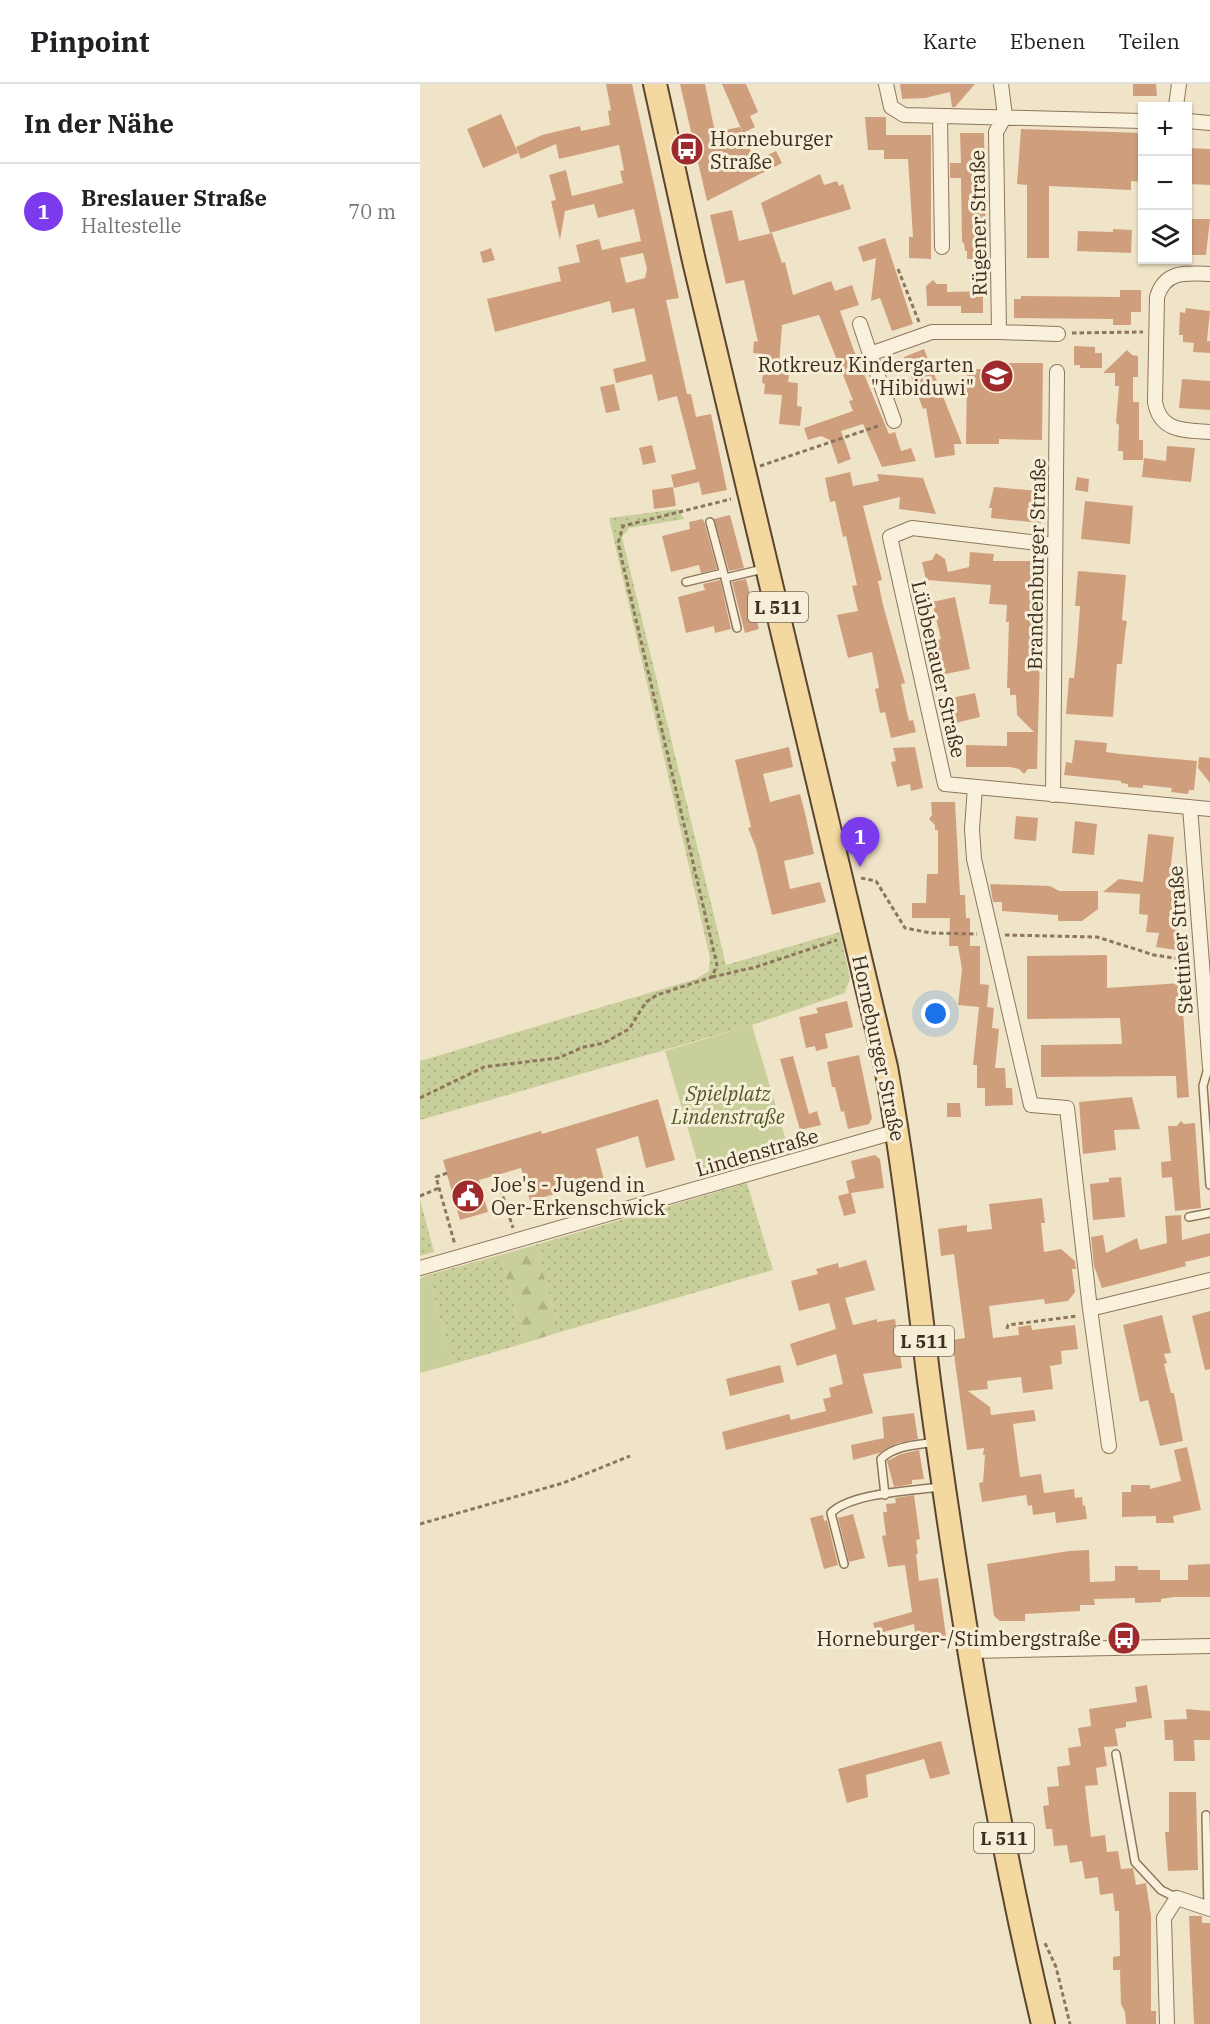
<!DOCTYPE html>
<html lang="de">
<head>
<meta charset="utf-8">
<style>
	:root { --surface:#fff; --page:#f2f2f2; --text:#202124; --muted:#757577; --line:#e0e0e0; --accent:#7c3aed }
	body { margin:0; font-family:"IBM Plex Serif",serif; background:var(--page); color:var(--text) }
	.controls { position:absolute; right:18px; top:18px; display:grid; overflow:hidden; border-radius:0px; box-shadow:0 2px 4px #0004 }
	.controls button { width:54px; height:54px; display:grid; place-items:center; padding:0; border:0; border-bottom:2px solid var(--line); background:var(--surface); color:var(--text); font:30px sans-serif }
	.you { position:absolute; left:516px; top:930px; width:21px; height:21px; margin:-15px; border:4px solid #fff; border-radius:50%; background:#1a73e8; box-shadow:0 0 0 9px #1a73e833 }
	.badge { display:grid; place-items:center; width:39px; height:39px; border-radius:50%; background:var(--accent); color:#fff; font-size:20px; font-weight:700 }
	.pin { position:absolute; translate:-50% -50px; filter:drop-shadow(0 2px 3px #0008) }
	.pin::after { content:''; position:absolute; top:32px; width:21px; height:18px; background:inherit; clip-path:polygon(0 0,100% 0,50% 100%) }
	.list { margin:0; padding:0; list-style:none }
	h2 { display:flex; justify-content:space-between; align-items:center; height:78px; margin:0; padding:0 24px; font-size:26px }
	h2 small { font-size:20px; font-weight:400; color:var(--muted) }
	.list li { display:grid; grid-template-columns:39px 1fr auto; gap:18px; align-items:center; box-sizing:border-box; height:96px; padding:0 24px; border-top:2px solid var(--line) }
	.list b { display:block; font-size:22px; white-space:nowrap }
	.list p { margin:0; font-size:20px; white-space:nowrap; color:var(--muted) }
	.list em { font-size:20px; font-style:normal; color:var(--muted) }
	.icon { flex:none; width:33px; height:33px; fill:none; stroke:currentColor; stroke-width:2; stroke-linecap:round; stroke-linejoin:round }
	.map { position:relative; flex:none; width:790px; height:1940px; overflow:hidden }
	header { display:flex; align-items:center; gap:36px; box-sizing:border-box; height:84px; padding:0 30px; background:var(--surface); border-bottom:2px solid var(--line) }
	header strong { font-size:28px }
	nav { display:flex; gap:33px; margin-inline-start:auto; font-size:21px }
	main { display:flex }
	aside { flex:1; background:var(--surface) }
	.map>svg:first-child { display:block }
	.grass { fill:url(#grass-dots) }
	.forest { fill:url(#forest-firs) }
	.green { fill:#c9cf9b }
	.building { fill:#cf9f7d; fill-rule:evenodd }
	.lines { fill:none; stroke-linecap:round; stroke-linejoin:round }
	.lane-casing { stroke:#8d765c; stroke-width:10 }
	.street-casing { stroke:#8d765c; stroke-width:16 }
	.primary-casing { stroke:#5b4430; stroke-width:26 }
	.path { stroke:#8d765c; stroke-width:3; stroke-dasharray:4.5 3; stroke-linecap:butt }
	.lane { stroke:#faf1dc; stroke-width:7 }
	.street { stroke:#faf1dc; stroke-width:14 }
	.primary { stroke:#f3d9a0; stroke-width:22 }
	.labels { text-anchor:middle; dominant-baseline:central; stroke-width:6; stroke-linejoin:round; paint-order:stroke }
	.shield { fill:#f7eed8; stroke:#756857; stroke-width:1.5 }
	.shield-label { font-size:18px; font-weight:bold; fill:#3d2e20 }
	.poi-label { font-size:20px; fill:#3d2e20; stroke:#f7eed8; text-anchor:start }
	.street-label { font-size:20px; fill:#3d2e20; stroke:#f7eed8 }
	.park-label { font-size:20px; font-style:italic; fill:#4d5a26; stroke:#f7eed8 }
</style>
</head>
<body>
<header>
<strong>Pinpoint</strong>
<nav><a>Karte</a><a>Ebenen</a><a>Teilen</a></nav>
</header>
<main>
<aside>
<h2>In der Nähe<small></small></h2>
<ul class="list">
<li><span class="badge">1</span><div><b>Breslauer Straße</b><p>Haltestelle</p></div><em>70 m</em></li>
</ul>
</aside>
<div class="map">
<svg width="790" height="1940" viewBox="0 0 790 1940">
	<defs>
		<pattern id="grass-dots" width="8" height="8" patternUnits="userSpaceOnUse" patternTransform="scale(1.5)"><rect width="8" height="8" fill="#c9cf9b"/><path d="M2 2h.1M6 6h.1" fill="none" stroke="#aeb285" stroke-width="1.8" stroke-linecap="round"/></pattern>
		<pattern id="forest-firs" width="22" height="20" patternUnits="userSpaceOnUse" patternTransform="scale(1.5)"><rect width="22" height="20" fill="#c9cf9b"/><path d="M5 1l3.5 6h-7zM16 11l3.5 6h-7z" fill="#aeb285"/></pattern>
	</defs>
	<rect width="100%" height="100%" fill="#f0e4c8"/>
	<path class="grass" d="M258,425L264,435L209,444L202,453L306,881L420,848L430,894L425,909L332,941L0,1036V977L276,895L289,887L290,874L189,434Z
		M327,1099L353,1186L140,1248L115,1161Z
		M0,1115L14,1168L0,1172Z
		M80,1171L105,1259L33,1280L8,1191Z"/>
	<path class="forest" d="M115,1161L140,1248L105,1259L80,1171Z"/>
	<path class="green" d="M332,941L371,1074L284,1100L245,967Z
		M8,1191L33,1280L0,1289V1194Z"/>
	<path class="building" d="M186,0H212L259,214L246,216L267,310H271L276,333L291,330L307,406L282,411L279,398L254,404L251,391L276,385L257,312L238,317L232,290L196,299L193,285L226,277L214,224L192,229L190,217L75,248L67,215L141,197L138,183L160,178L156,161L179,155L182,166L221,157L214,125L178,134L174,120L145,127L140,156L131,117L136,116L129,91L146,86L152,112L203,99L200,87L204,86L199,61L139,75L136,60L101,75L96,63L122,51L160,42L161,47L190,41L188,27L191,26ZM223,169L227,185L225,194L206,199L200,174Z
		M260,0H285L295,48L320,43L335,77L356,67L362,79L287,117Z
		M302,0H326L338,28L330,32L335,43L323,49Z
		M480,0H555L535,23H532L530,8L505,14L482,15Z
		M713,0H736L737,12H713Z
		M81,30L98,69L63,84L47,45Z
		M445,33H466V51H511V175L489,174V153H493L488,75H464V66H448Z
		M601,45L723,49V98L711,97V106L629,102V174H607V101L597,100Z
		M540,49H564L566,166H561V175H547V167H545L544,159L542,158L541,94H530V79H541Z
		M768,64L790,65V101L768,100Z
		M400,90L404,101L417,97L419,102L423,100L431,125L350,149L341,119Z
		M312,126L319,157L352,149L362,179L365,178L373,211L411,197L415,207L432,201L439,221L420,227L433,264L469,350L475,348L481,367L491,364L496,377L462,383L443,340L421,347L431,375L418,380L410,356L401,352L388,356L384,344L433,327L429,317L433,316L399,231L362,241L359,281H365L364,290L369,291L368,298L378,299L377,322L382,323L380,342L359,340L362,311L344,310L345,300L342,299L344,270L333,269L334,257L338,258L324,196L306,200L290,131Z
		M768,135H790L786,171H768Z
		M693,145L712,146L711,169L657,167L658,147L693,148Z
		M465,154L493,240L472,247L460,214L451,217L456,174L443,178L438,163Z
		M71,164L75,176L63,179L60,168Z
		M513,196L517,200H527V208L563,207V229H541V222H507L506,202Z
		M700,206H721V228H711V241H693V235L594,234V215H601V212L700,213Z
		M766,224L790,227L787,257H790V269L773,268L774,259L763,258V251H759L760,228L765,229Z
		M654,262L675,263V269H682V284H660V281H654Z
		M504,265L542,360H534L535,371L515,374L506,324L503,325L484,273Z
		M707,266L712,271L718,272V293H713V318H719V356H723V376H703V367H698L699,341L696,339L699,302H695V289H683Z
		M579,279H623L622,356L579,355V360H546L547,285H579Z
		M762,295L790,297V326L759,324Z
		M194,300L200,326L186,329L180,303Z
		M232,361L236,378L223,381L219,364Z
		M747,362L775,364L771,398L722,393L724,374L746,377Z
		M430,388L433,402L459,397L457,390L503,394L516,430L479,425L480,413L443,422L462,496L458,497L463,521L485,599L481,600L486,624L489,637L493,636L496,648L471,654L465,628L460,629L455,605L459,604L452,568L428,574L417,531L438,527L432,502L437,501L426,452L423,453L415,417L410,418L405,394Z
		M657,393L669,395L668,408L655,406Z
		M253,403L256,422L234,425L232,406Z
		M574,403L619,407L618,414L623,415L621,439L571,434L572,424H569Z
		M665,417L713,422L710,460L661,455Z
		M310,431L324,484L309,487L294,435Z
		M282,435L284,437L297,485L281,489L279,481L251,488L242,452L270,445L269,438Z
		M550,468L574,470L573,477H622L623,566L620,571L617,685H608L604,690L599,685L590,683H546V661L587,662V648H614L597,631L596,611H590V604H587L589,538H586L587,521L569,520L571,501L506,496L502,478L512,476L516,469L525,475L528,488L549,483Z
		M658,487L706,491L702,536L707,537L705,550L702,580H697L693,633L646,630L649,594H654L657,564L660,522H655Z
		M326,495L339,545L325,549L312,498Z
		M300,496L311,545L295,549L294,542L266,549L258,513L285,506L283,500Z
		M535,513L550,585L521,591L514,557L521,555L512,518Z
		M555,609L560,633L527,641L522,616Z
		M655,656L687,659L686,668L700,670L777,677L774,706H769L768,710L751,708L752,704L723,701V704L708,703V700L701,699V697L644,691L646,678L652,679Z
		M369,663L373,683L343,690L350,718L380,710L385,729L394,770L364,777L370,805L400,798L406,818L352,831L336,764L328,744L331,743L315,676Z
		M495,663L503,704L491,707L490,700L477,703L471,678L476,677L473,664Z
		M779,673L790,674V699L778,684Z
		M511,718H535L540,811H545L546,834H550V862H560V900L569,901L567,923L574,924L572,944L579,945L575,984H585L586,1004H592L593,1021L565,1022V1004H557V981H553L559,923L538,921L542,885L538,862H529L530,834H492V819H506L507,790H518V746H515V741L509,735L512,731Z
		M596,732L618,734L616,757L594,755Z
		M655,737L677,740L674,771L652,769Z
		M728,750L754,753L750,789L758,790L755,833H759L756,866L736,863L739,849L726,848L728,831L719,830L720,810L683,808L699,795L723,798Z
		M570,800L630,802L639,807H678V825L662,837H638V831L582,827V818H573Z
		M687,871V904L761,899L769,1013L757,1014L756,992L621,993V961L702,960L700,934L607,935V872Z
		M427,917L433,943L405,950L408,964L396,967L395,962L386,964L379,933L398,929L396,924Z
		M439,971L452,1034L449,1040L428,1045L424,1027L421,1028L415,1003H412L407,978Z
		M373,972L389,1030L397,1027L401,1041L380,1046L360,975Z
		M712,1013L720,1045L694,1046L696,1066L663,1070L659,1018Z
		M238,1015L255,1076L226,1084L218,1052L176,1065L184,1096L110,1117L101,1084L59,1096L68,1128L40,1136L23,1076L121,1047L122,1050Z
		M527,1019H540L541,1033H527Z
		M761,1037L764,1040L775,1039L781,1124L755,1127L752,1093L742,1094L741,1078L751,1077L748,1042H757Z
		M455,1071L460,1075L464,1104L431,1109L436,1129L424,1132L418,1112L429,1109L426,1097L435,1094L431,1077Z
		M701,1093L705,1133L673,1136L670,1100L689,1098V1094Z
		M622,1114L625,1139H621L624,1168L641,1165L655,1177L656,1185H652L655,1208L648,1217L625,1220L624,1215L569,1222L573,1254L599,1251L598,1243L611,1241L612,1246L655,1241L658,1265L641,1267L642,1280L630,1282L633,1305L603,1309L601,1293L567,1297L568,1305L548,1307L570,1323L571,1331L614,1326L616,1337L593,1340L600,1393L621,1390L624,1409L654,1405L655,1414L662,1413L663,1422L665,1421L667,1435L636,1439L635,1428L613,1431L612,1421L608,1422L606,1411L562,1418L559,1399L563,1398L565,1371H563L564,1364L547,1366L532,1256L545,1254L534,1170L521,1172L518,1145L547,1141V1148L572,1145L569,1120Z
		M761,1131L762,1156L790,1149V1172L765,1178L766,1182L682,1204L674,1182L671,1153L683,1151L686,1169L717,1154L720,1166L747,1159L745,1132Z
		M446,1176L455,1206L425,1214L433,1241L457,1235V1238L475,1235L482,1284L443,1290L453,1329L306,1366L302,1348L369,1330L371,1336L406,1327L403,1315L411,1313L409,1304L423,1300L416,1270L377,1282L370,1260L416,1245L409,1219L379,1227L371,1197L398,1190L396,1185L418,1179L419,1184Z
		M790,1227V1285L785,1286L772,1232Z
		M742,1231L751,1269L744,1270L747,1279L744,1280L751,1309H754L763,1357L740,1362L728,1316L720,1318L703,1241Z
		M360,1281L364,1298L310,1312L306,1295Z
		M494,1329L498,1355L478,1359L459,1369L433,1376L431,1361L464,1354L462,1333Z
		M767,1363L781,1426L753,1432L754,1439H736V1432L702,1433V1408H711V1401H730V1405L761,1397L754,1366Z
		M499,1366L504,1395L492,1396V1400L474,1403L467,1377L481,1370Z
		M494,1411L500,1455L496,1456L498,1470H496L499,1497L518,1494L526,1552L496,1556L494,1540L456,1550L453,1539L492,1528L485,1481L468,1483L462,1452L466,1451L463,1428H467L466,1420L476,1419L475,1414Z
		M433,1430L445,1474L429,1478L418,1434Z
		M403,1431L404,1437L407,1436L418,1481L404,1485L390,1434Z
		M669,1466L670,1498L695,1497V1482H718V1486H740V1496H768V1481L790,1480V1513H754L741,1515V1518L715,1519V1514L674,1515L675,1521H660V1527L605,1530V1537H580L574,1532L567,1480L649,1467Z
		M727,1601L732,1634L706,1638V1643L695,1645L698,1662L684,1663L687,1682L676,1684L678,1701L665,1702L671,1753L685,1751L687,1768L698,1767L701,1785L713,1784L716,1801L726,1799L731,1832V1927H736V1940H706L705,1928L701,1920L700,1886H693V1873L700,1872L699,1827H695L693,1809L680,1811L678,1793L665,1795L662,1777L650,1779L647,1761L634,1762L632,1745H626L623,1722L629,1721L627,1703L639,1702L637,1683L650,1681L648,1664L661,1662L658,1644L671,1642L669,1625L717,1618L715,1603Z
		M766,1625L790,1627V1656H774L775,1677H754L753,1656H745L744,1636L767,1635Z
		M521,1657L530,1690L510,1695L504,1675L446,1691L448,1713L427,1719L418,1685Z
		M749,1708H776L778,1786L748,1787L745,1748H749Z
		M769,1832H782V1839H790V1940H774Z"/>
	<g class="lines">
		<g class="lane-casing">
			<path id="lane" d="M290,438L305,494
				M266,498L303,489
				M317,544L305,494L343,485
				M788,984L783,1002L790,1101
				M769,1133L790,1129
				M465,1411L461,1375C475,1361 497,1361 516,1358
				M424,1480L411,1429C431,1409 490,1407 519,1403
				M696,1670L715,1778L741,1806L757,1814
				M786,1731L788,1825"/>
		</g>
		<g class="street-casing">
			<path id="street" d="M466,0L471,23L484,31L722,37
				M581,0L585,32
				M756,22L759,0
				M520,32L522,163
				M585,32L576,48L579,248L638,250
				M768,37L790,39
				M790,190C766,189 745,186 737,213L735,318C740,348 764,346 790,348
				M440,240L450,270
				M474,337L450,270L512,248H579
				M635,461L492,444L470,453L525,700L790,725
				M555,703L552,745L554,775L611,1021L647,1024L670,1225L790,1196
				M633,711L637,288
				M770,723L790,984
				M0,1184L478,1047
				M670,1225L689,1362
				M550,1567L790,1562
				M747,1940L744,1834L757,1814L790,1825"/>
		</g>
		<g class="primary-casing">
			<path id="primary" d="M235,0L274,177L466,983C485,1087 496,1192 509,1297C538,1512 573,1729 623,1940"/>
		</g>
		<path class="path" d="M478,185L499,238
			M652,249L723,248
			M340,382L461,341
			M441,794L456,797L485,844L511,849L557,850
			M585,851L677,853L734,871L767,876
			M292,893L336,883L417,856
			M0,1014L64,983L138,974L164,963L184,959L209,945L226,918L237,911L292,893L297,881L198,459L203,442L311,415
			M27,1089L16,1093L35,1161
			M76,1091L93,1144
			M0,1112L19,1104
			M587,1245L588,1241L657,1232
			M0,1440L143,1399L210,1372
			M625,1859L636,1883L650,1940"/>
		<use href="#lane" class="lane"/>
		<use href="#street" class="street"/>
		<use href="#primary" class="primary"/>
	</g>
	<defs>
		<g id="bus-disc" transform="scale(1.725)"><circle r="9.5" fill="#9e2a2b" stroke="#f7eed8"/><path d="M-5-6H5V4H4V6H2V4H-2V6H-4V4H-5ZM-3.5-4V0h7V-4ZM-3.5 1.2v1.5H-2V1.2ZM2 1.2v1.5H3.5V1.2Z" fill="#fff"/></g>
		<g id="school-disc" transform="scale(1.725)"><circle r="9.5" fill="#9e2a2b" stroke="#f7eed8"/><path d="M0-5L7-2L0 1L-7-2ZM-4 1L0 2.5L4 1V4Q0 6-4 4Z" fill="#fff"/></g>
		<g id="civic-disc" transform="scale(1.725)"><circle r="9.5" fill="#9e2a2b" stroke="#f7eed8"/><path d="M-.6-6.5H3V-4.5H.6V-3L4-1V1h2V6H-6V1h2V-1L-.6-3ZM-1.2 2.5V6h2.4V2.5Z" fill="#fff"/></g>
	</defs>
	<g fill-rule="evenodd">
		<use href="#bus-disc" x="267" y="65"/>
		<use href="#school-disc" x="577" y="292"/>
		<use href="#civic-disc" x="48" y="1112"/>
		<use href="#bus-disc" x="704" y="1554"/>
	</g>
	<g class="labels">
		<g class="shield">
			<rect x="328" y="508" width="60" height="30" rx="4.5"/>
			<rect x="474" y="1242" width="60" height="30" rx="4.5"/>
			<rect x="554" y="1739" width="60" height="30" rx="4.5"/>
		</g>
		<g class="shield-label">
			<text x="358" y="523">L 511</text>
			<text x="504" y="1257">L 511</text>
			<text x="584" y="1754">L 511</text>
		</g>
		<g class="poi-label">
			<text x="290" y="54">Horneburger<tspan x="290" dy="23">Straße</tspan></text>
			<text x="554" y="280" text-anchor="end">Rotkreuz Kindergarten<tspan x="554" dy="23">"Hibiduwi"</tspan></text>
			<text x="71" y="1100">Joe's - Jugend in<tspan x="71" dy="23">Oer-Erkenschwick</tspan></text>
			<text x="681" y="1554" text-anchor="end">Horneburger-/Stimbergstraße</text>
		</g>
		<g class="street-label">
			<text transform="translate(558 139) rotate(-91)">Rügener Straße</text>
			<text transform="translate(616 480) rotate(-89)">Brandenburger Straße</text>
			<text transform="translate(519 585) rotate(77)">Lübbenauer Straße</text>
			<text transform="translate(760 856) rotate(-94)">Stettiner Straße</text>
			<text transform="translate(459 964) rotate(78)">Horneburger Straße</text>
			<text transform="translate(337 1068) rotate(-16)">Lindenstraße</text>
		</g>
		<g class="park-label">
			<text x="308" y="1009">Spielplatz<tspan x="308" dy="23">Lindenstraße</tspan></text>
		</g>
	</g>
</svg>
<div class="controls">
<button>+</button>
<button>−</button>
<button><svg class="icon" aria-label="layers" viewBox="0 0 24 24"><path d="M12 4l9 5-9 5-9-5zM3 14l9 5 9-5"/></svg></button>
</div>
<div class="you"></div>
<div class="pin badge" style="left:440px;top:783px">1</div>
</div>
</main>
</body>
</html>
